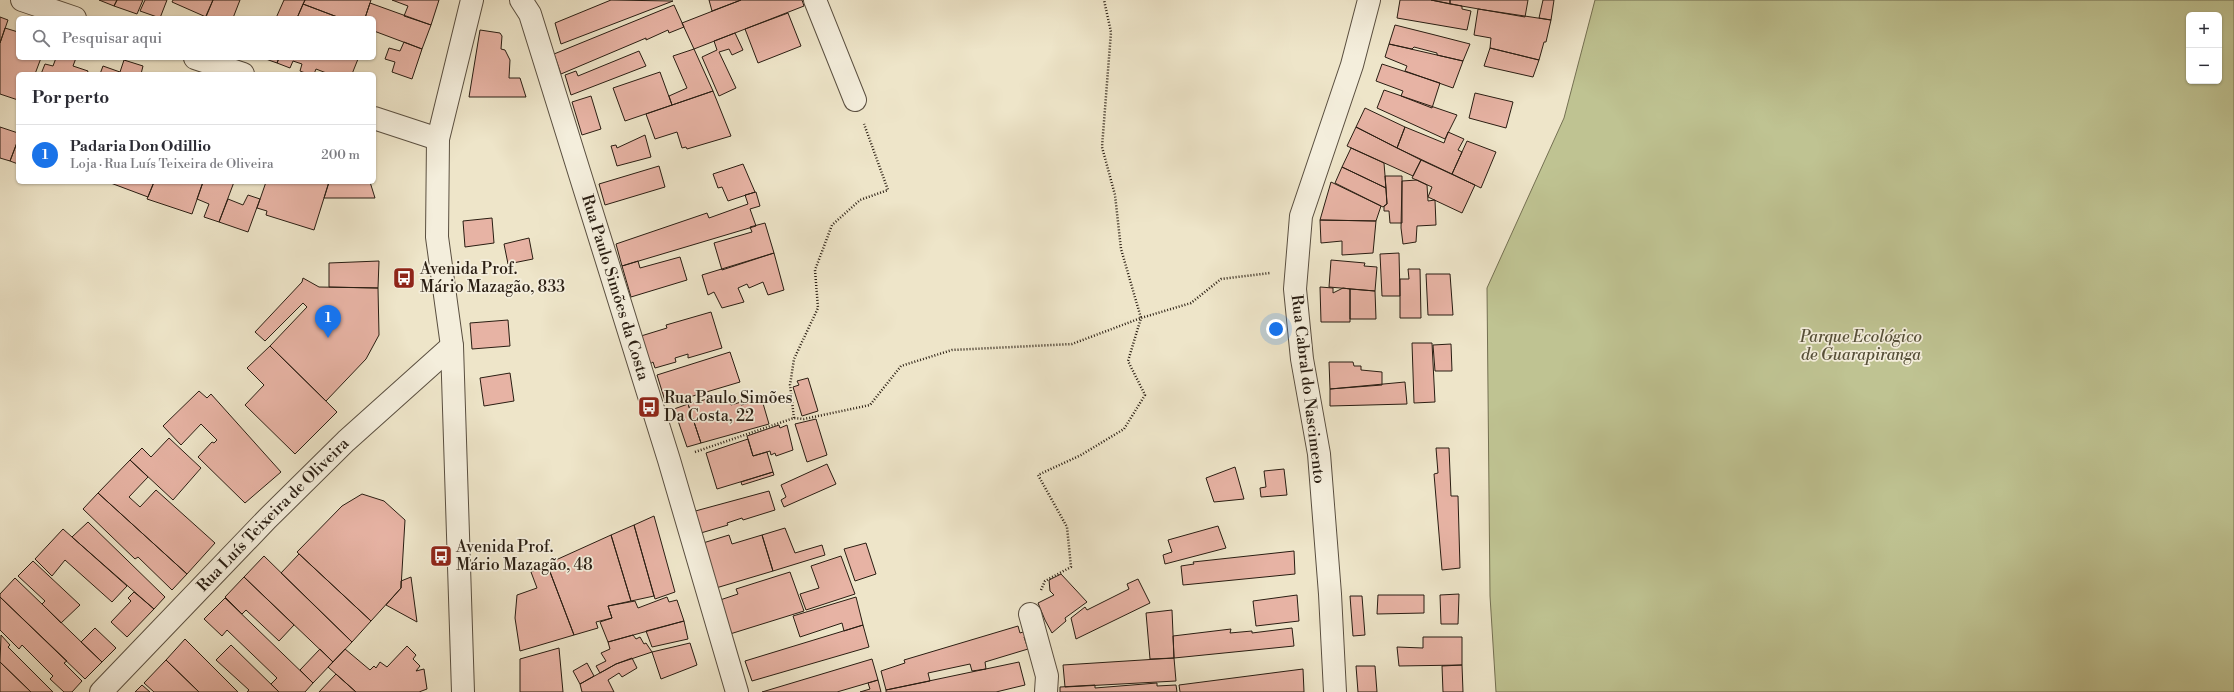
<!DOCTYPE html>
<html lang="pt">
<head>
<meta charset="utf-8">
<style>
	:root { --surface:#fff; --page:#f7f7f7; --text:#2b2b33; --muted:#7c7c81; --line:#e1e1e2; --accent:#1a73e8 }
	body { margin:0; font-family:"Libre Bodoni",serif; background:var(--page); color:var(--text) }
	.controls { position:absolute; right:12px; top:12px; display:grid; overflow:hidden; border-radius:6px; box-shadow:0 1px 3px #0004 }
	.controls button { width:36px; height:36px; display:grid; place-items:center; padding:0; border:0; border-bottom:1px solid var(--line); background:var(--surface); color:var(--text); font:20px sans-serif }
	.you { position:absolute; left:1276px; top:329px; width:14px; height:14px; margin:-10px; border:3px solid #fff; border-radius:50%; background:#1a73e8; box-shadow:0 0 0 6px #1a73e833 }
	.badge { display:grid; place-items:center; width:26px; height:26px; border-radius:50%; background:var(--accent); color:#fff; font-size:13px; font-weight:700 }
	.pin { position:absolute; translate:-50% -33px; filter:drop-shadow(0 1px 2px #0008) }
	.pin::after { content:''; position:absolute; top:21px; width:14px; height:12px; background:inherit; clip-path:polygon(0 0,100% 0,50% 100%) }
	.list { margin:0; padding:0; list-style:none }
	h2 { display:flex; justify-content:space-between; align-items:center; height:52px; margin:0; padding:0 16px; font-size:17px }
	h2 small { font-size:13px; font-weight:400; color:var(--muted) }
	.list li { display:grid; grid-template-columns:26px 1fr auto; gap:12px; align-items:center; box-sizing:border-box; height:60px; padding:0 16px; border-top:1px solid var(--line) }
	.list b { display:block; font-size:15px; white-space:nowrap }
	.list p { margin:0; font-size:13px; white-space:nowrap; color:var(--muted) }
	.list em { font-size:13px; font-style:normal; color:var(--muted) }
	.icon { flex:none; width:22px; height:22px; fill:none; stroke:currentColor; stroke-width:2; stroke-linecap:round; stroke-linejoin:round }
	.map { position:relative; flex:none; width:2234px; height:692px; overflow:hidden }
	.search { position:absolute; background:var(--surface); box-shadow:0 1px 3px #0004; left:16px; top:16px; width:360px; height:44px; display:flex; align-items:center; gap:10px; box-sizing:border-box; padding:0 14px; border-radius:6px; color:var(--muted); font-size:15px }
	.panel { position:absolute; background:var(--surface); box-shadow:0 1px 3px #0004; left:16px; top:72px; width:360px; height:112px; border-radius:6px }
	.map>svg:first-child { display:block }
	.green { fill:#bfc392; stroke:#747052; fill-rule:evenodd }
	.building { fill:#e7b3a4; stroke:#291d12 }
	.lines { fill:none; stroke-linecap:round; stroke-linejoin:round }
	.minor-casing { stroke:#5a4f40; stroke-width:24 }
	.tertiary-casing { stroke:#5a4f40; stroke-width:24 }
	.path { stroke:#291d12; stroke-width:2.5; stroke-dasharray:1 2; stroke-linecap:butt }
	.minor { stroke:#f4eedc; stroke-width:22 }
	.tertiary { stroke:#f4eedc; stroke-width:22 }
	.labels { text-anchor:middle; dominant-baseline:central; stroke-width:3.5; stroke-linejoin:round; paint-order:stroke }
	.poi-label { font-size:16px; fill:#291d12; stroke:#f4eedc; text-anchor:start }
	.street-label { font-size:16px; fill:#291d12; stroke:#f4eedc }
	.park-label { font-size:16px; font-style:italic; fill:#564f38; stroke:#f4eedc }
</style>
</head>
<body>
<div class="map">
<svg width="2234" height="692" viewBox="0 0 2234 692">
	<rect width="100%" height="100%" fill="#eee5c9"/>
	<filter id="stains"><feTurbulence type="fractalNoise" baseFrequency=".005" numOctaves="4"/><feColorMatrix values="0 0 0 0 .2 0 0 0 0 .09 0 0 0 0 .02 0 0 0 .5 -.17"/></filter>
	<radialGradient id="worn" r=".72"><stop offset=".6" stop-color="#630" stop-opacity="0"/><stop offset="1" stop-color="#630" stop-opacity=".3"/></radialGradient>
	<path class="green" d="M1595,0H2234V692H1496L1490,596L1487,288L1564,118ZM2189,15H2219V81H2189Z"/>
	<path class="building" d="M99,0H117L114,6Z
		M117,0H143L137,14L114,6Z
		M145,0H167L160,18L140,11Z
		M173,0H213L206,17L172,2Z
		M213,0H240L233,18H205Z
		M284,0H305L297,18H276Z
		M305,0H371L365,18H340L303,4Z
		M392,0H439L431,25L404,16L408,6Z
		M611,0L673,1L561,44L555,23Z
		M709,0H741L712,11Z
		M741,0H802L804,6L694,49L682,23Z
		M1400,0H1431L1462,6V9L1471,11L1467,30L1397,18Z
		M1431,0H1450V4Z
		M1450,0H1528L1525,17L1450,4Z
		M1543,0H1554L1551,20L1539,18Z
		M370,3L431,25L422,49L374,31V18H365Z
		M303,4L340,18H297Z
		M674,5L684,27L669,33L668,30L646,40V38L561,74L554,54Z
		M1478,9L1551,20L1546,42H1544L1539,60L1490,48L1491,38L1474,35Z
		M788,13L801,46L758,63L745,29Z
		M0,17L8,20L0,43Z
		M1395,25L1431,34L1470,44L1463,61L1437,55V53L1414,47L1412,49L1389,44Z
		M5,28L18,32V58H41L35,74H18V100L0,94V43Z
		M480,30L500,33L502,36L501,49L505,50L510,60L509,78H520L526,97H469Z
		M735,33L743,50L732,55L729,49L719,52L736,88L719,96L702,57L717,50L714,41Z
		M404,42L422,49L412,79L392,72L395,62L385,59L389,48L400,51Z
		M1389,44L1463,61L1453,88L1405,71L1407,66L1385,57Z
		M1490,48L1539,60L1533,77L1484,66Z
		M694,49L713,91L672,105L669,96L687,88L673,56Z
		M639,51L646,66L571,95L565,75L576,71L578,76Z
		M56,58H76L73,66L88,71L87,74H41L45,64L53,66Z
		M263,58H279L277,63Z
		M279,58H356L358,59L352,74H329L316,69L314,74H308L300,71L302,64L293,61L290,68L277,63Z
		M124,60L143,66L141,74H100L103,66L120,72Z
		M1382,64L1440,83L1432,108L1401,96L1403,91L1376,81Z
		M660,72L672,105L625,121L613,88Z
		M1384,90L1457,115L1445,139L1377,108Z
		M713,91L731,136L687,149L686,147L682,148L677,132L655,139L646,114Z
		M1475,93L1513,102L1506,128L1469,118Z
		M591,96L601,129L582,135L572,102Z
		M1365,108L1405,127L1397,148L1356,127Z
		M0,127L18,133V140L10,161L0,158Z
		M1356,127L1421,160L1413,176L1347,146Z
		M1405,127L1444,143L1448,132L1464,139L1458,150L1462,152L1452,174L1397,148Z
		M645,135L651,157L617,166L611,146L616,145L617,148Z
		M18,140V164L10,161Z
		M1467,141L1496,152L1481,188L1452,174Z
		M1351,148L1384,163L1386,188L1342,167Z
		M1421,160L1475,185L1462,213L1428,197L1432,187L1412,178Z
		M743,164L755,192L728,201L722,187L718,188L713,174Z
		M659,166L665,187L605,205L599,184Z
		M1342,167L1386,188L1387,204L1383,207L1335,183Z
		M1385,176H1402V223H1390L1389,211H1384V206L1387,204Z
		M1417,180L1427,185L1428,201L1435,200L1436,225L1417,226L1416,242L1403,244L1401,228L1402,181Z
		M108,182H154L148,197Z
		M154,182H203L192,214L147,199Z
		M203,182H234L219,222L204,217L209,204L197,199Z
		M266,182H329L314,230L266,215L267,211L257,208Z
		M329,182H370L375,198H324Z
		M1331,182L1381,206L1376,221L1320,220Z
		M756,192L760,206L750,209L756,226L622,266L616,244L707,213L709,218L748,204L745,195Z
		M248,195L260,199L248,232L219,222L228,199L243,205Z
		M492,218L494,243L465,247L463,221Z
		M1320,220L1376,221L1373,253L1342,255V241L1321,243Z
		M765,223L774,253L722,270L714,243L752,232L750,227Z
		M529,238L533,259L508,264L504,244Z
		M774,253L784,290L768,295L763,282L749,288L747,284L738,288L744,302L722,308L714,292L708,295L702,275Z
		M1399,253L1400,296H1382L1380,254Z
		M680,257L687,280L631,297L622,266L638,261L640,268Z
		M1331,260L1365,263L1364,266L1377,267L1375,291L1329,287Z
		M379,261L378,288L329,287V263Z
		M1408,269H1420L1421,318H1400V279H1409Z
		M1426,274H1450L1453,315H1428Z
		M303,278L319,287L378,288L379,335L366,359L326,401L270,346L307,307L303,303L265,341L255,332L302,282Z
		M1320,287L1333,288V293L1343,288L1350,289V322H1321Z
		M1350,289L1375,291L1376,319H1350Z
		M711,312L722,348L688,358V354L675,358L676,362L655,368L653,362L650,364L641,336L667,328L666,325Z
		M508,320L510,346L472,349L470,323Z
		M1412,343H1432L1435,402L1414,403Z
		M1451,344L1452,371H1435L1433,345Z
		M270,346L337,412L295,454L245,405L264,385L247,368Z
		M730,352L740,382L666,404L657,375Z
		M1329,362H1353L1354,366H1361V370L1382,372V385L1330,389Z
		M510,373L514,401L484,406L480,378Z
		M808,378L818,411L802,416L793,387L799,385L797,381Z
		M1405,382L1407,404L1330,406V389Z
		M199,391L207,398L211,394L281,472L245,503L198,457L212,442L214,443L217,440L201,424L181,445L163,426Z
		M727,394L731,405L741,402V405L762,400L769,424L701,443L688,404Z
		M688,404L701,443L687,447L674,409Z
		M816,419L827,455L807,462L795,424Z
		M779,425L780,428L787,425L793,450L776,456L775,453L771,455L770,451L753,456L747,436Z
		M169,438L201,468L173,500L130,460L142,448L151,457Z
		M748,439L753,456L767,452L773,472L717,489L706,453Z
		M1436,448H1449L1451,496H1458L1460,568L1442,570L1434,474L1438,473Z
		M130,460L148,477L129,497L140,507L156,490L215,543L187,574L98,493Z
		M827,464L836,484L784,507L781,500L786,497L781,485Z
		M1235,467L1244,499L1214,502L1206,478Z
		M1284,469L1287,495L1261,497L1260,488L1266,487L1264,471Z
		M773,472L774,475L742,485L741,482Z
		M769,491L775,510L743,520L742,518L727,523L728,525L694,535L688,513Z
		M98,493L187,574L172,590L138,557L135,559L83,509Z
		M362,494L384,501L405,520L401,588L371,621L297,552L342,506Z
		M654,516L675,592L655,599L634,525Z
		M88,522L165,597L154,609L72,537Z
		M634,525L654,596L631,601L611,535Z
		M1218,526L1226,548L1165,564L1163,555L1172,552L1168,540Z
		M785,528L795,553L822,545L825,555L773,571L762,535Z
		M63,529L127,586L112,602L65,560L52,576L35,559Z
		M611,535L631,601L608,606L612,618L596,622L598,628L574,635L547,564Z
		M729,535L732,544L762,535L773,571L716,588L703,543Z
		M866,543L876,574L855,581L844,549Z
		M1294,551L1295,574L1183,585L1181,566L1194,564L1193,562Z
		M299,554L371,621L352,642L281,573Z
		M264,556L352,642L333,662L244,577Z
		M841,556L855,594L806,610L800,594L819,588L811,566Z
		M33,561L80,605L61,623L42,604L45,601L18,576Z
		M547,564L574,635L520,651L515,618L517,595L537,588L531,572Z
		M790,572L804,611L730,634L720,600L738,594L736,589Z
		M1061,574L1087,602L1065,618L1066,621L1052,633L1045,620L1038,603L1054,595L1050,591L1049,580Z
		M244,577L294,625L279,641L246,610L242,614L225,597Z
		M411,577L417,622L386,605L401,588V581Z
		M15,578L102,662L85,679L0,597V594Z
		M1138,579L1150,603L1076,639L1071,618L1085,607L1087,610L1129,589L1127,584Z
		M134,592L154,609L127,637L111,622L131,601L128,598Z
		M1459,594L1458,624H1441L1440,595Z
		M1297,595L1299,621L1256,626L1253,601Z
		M1378,595H1424V613L1377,614Z
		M1350,596H1362L1365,635L1353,636Z
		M0,597L67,661L64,663L82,681L72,692H64L50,679L53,676L22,645L19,649L0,630Z
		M667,597L669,602L677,600L684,621L608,642L600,622L612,618L608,606L635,601L638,608Z
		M856,597L863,625L844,631L842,623L800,637L793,616Z
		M225,598L313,683L305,692H279L271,684L277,678L227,630L222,636L204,619Z
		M1172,610L1174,658L1150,659L1146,613Z
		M684,621L688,639L652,647L646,631Z
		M863,625L869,647L752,681L745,661Z
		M1018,626L1020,633L1026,631L1028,636L1024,637L1028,649L985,662L986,669L972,671L970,664L928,673L930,681L886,690L881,671L905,663L904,660Z
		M95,628L116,648L102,662L81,642Z
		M1292,628L1294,646L1174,658L1173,636L1231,629L1230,633L1252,631V633Z
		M1,635L10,645L8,647L53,692H31L0,662Z
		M633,635L636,639L640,637L644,644L646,643L652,652L616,664L600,673L596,666L606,661L601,653L610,649L608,642Z
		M1423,637H1462V665L1399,666L1397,647L1423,648Z
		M185,639L238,692H199L166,660Z
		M690,643L697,665L661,679L652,652Z
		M231,645L279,692H247L249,690L216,660Z
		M407,646L416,655L413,659L420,666L416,671L424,669L427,689L419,692H356L328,667L345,649L370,670L374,666L376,668L380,662L387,667Z
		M559,648L563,692H520V659Z
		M320,649L333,662L313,683L300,670Z
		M632,658L637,668L622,677L619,673L608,680L614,692H582L580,684L616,664Z
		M1174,658L1176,681L1065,687L1063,665Z
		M872,659L878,680L837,692H762Z
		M166,660L199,692H154L144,683Z
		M0,662L31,692H0Z
		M1019,662L1025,685L996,692H886V690Z
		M587,663L594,676L580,684L573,671Z
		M1462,665L1463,692H1443L1442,666Z
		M1356,666H1375L1377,692H1358Z
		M1303,669L1304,692H1180L1179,685Z
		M336,674L356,692H319Z
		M878,680L881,692H860L870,689L868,683Z
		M1157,683V686L1176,685L1177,692H1060V687L1095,685V688Z
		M142,685L150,692H135Z"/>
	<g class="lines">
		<g class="minor-casing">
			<g id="minor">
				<path d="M22,0L75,18"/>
				<path id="s1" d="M521,0L530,14L669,460L737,692"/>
				<path d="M815,0L855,100"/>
				<path d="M195,58L243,74"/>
				<path d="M374,118L438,139"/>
				<path d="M1030,614L1047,676L1046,692"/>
				<path id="s2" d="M101,692L267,519L346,441L452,346"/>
				<path d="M1335,692L1330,594L1319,454L1302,359L1295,289L1301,216L1352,65L1369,0"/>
			</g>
		</g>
		<g class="tertiary-casing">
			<path id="tertiary" d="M463,692L452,346L437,237L438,139L472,0"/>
		</g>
		<path class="path" d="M794,418L790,385L794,359L818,308L815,270L832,225L860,200L888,190L864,124
			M695,452L794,418L804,419L870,405L901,366L952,350L1072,344L1141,318L1121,249L1115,195L1102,147L1111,32L1104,0
			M1041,590L1045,581L1071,567L1067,527L1038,475L1081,455L1124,429L1145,395L1128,361L1141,318L1191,303L1221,279L1270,273"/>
		<use href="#minor" class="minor"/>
		<use href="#tertiary" class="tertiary"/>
	</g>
	<defs>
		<g id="bus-square" transform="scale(1.15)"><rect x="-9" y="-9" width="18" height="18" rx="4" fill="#8f2418" stroke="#f4eedc"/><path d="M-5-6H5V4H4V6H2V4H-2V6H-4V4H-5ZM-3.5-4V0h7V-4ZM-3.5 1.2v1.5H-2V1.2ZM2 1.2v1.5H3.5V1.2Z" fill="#fff"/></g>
	</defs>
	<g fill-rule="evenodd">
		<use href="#bus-square" x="404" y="278"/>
		<use href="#bus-square" x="649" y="407"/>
		<use href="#bus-square" x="441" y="556"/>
	</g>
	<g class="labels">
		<g class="poi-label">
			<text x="420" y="269">Avenida Prof.<tspan x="420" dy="18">Mário Mazagão, 833</tspan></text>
			<text x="664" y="398">Rua Paulo Simões<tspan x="664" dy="18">Da Costa, 22</tspan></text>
			<text x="456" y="547">Avenida Prof.<tspan x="456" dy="18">Mário Mazagão, 48</tspan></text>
		</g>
		<g class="street-label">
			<text stroke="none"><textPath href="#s1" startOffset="303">Rua Paulo Simões da Costa</textPath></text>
			<text transform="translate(1308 389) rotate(83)">Rua Cabral do Nascimento</text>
			<text stroke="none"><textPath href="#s2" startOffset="247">Rua Luís Teixeira de Oliveira</textPath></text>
		</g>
		<g class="park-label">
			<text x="1861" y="337">Parque Ecológico<tspan x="1861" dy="18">de Guarapiranga</tspan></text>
		</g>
	</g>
	<rect width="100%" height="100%" filter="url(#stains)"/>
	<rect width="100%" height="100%" fill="url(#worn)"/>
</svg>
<div class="controls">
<button>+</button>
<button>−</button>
</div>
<div class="you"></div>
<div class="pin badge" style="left:328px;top:338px">1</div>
<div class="search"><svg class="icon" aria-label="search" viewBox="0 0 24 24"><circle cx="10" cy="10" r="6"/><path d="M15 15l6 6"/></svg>Pesquisar aqui</div>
<section class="panel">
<h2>Por perto<small></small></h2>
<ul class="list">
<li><span class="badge">1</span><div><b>Padaria Don Odillio</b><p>Loja · Rua Luís Teixeira de Oliveira</p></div><em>200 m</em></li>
</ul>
</section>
</div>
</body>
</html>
